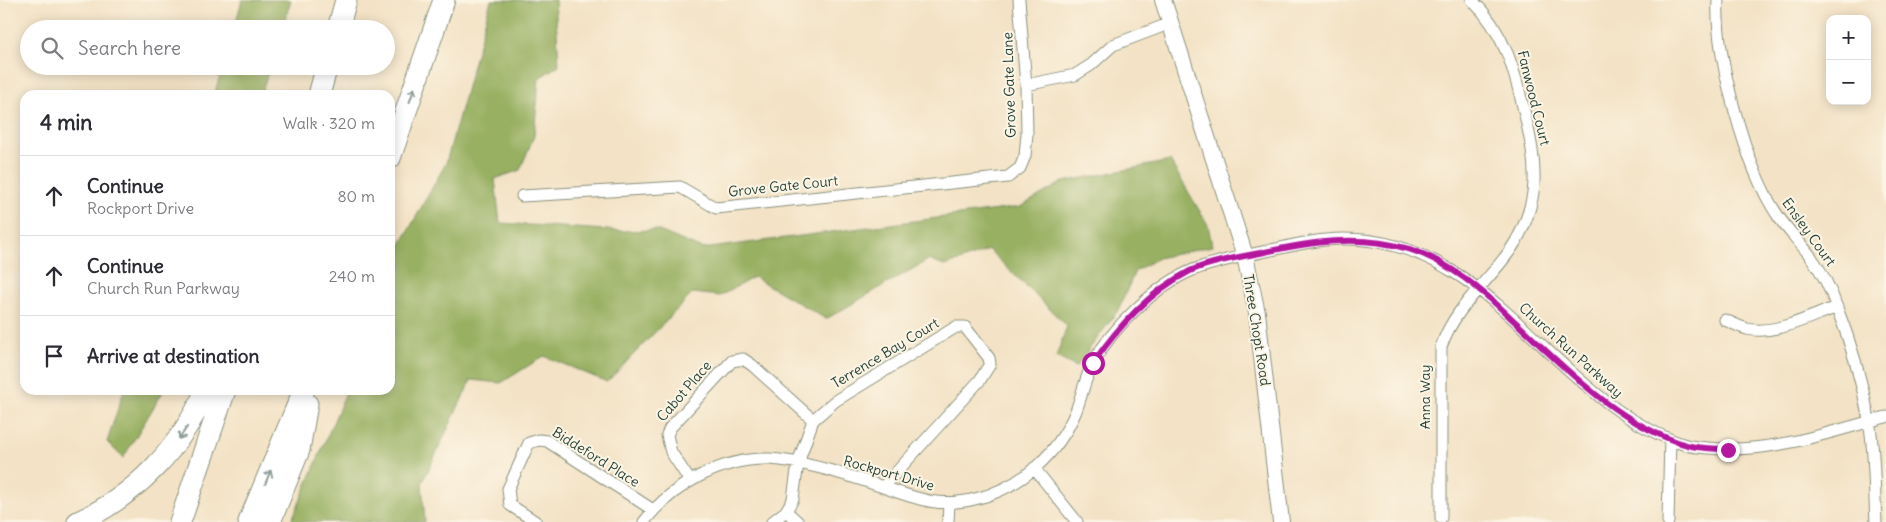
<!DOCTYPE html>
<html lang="en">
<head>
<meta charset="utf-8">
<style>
	:root { --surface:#fff; --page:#f2f2f3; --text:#2b2b33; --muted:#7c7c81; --line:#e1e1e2 }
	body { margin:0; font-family:Delius,sans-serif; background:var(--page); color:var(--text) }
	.controls { position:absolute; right:15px; top:15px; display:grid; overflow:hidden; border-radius:10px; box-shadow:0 2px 12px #0003 }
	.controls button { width:45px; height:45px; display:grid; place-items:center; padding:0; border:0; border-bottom:1px solid var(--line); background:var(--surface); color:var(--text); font:25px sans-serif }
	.stop { position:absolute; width:15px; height:15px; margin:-11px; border:4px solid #b5179e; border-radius:50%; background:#fff }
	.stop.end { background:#b5179e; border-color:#fff; box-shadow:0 1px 5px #0008 }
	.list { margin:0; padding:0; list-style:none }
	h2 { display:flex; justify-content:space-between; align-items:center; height:65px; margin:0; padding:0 20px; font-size:21px }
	h2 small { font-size:16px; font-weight:400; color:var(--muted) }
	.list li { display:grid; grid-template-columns:32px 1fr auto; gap:15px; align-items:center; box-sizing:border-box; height:80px; padding:0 20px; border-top:1px solid var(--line) }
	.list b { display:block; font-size:19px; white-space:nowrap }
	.list p { margin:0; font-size:16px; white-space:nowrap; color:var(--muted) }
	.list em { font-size:16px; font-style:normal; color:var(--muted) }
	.icon { flex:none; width:28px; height:28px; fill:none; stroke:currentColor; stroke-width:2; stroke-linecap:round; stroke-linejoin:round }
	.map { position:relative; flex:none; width:1886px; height:522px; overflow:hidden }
	.search { position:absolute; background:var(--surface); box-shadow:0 2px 12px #0003; left:20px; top:20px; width:375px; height:55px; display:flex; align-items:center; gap:12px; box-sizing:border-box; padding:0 18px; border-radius:28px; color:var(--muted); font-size:19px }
	.panel { position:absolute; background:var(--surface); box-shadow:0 2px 12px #0003; left:20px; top:90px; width:375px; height:305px; border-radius:15px }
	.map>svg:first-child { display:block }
	.forest { fill:#98b062; stroke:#5c764b }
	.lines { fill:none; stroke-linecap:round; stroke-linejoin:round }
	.minor-casing { stroke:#89907c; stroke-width:13 }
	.secondary-casing { stroke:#89907c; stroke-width:18 }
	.motorway-casing { stroke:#89907c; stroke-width:23 }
	.minor { stroke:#fff; stroke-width:11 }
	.secondary { stroke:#fff; stroke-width:16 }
	.motorway { stroke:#fff; stroke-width:21 }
	.oneway { stroke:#8f9e9a }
	.route { stroke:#b5179e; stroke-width:6 }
	.labels { text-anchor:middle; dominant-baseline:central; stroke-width:4; stroke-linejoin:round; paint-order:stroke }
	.street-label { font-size:14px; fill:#1f3d34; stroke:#fcf5e5 }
</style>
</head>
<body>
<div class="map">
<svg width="1886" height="522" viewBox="0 0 1886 522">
	<rect width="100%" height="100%" fill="#fcf5e5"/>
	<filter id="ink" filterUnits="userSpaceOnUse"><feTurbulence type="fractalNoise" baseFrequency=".02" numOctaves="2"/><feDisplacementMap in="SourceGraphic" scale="10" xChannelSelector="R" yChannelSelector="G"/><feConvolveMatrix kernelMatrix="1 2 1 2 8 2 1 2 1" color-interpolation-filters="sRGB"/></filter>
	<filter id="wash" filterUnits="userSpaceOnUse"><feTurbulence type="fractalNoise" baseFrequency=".0096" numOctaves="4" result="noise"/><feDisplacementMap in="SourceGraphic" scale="20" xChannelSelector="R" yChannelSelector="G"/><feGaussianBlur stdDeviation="1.12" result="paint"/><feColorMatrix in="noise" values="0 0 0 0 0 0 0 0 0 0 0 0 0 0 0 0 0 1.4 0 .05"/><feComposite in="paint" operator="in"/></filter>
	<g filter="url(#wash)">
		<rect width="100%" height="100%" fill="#f3e2c5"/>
		<path class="forest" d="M242,0H291L282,29H234Z
			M491,0H555L559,65L539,78L534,136L520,170L495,179L500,223L621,231L657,230L702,249L1020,207L1063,182L1170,161L1208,225L1212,246L1158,258L1135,271L1119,309L1076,367L1056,357L1067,326L989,250L945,266L928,260L826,319L754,277L720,296L693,293L607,382L544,356L501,383L471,380L422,483L425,522H291L347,390H390V274L401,244L446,163Z
			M223,66H270L261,95H214Z
			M124,390H164L123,458L107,442Z"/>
	</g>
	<g filter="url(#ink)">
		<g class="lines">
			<g class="minor-casing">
				<path id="minor" d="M1718,0C1715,56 1746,169 1778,216C1788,231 1801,243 1811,257C1822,272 1831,290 1837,308C1851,343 1862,382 1869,420C1875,453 1874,489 1876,522
					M1026,85L1075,75L1091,65L1113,45L1171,23
					M522,196L680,187L716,208L1008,177L1020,168L1025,156L1027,134L1026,85L1019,0
					M1725,320C1732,323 1740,327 1747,329C1776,335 1811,316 1837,307
					M1034,468L1077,522
					M690,481L671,452L667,435L670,428L732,361L743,359L752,365L813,420
					M786,511L798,522
					M1441,518V347C1455,306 1487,284 1511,249C1524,230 1533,205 1534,182C1535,159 1530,137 1525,115C1515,72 1505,32 1472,0
					M536,522L510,505L508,489L529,443L539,440L547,441L653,510
					M644,522C672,485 723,457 770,459C804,461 851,476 883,487C918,499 938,508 975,499C1021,488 1058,454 1076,411C1082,395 1085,378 1093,363C1112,328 1156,285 1193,270C1218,260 1246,256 1271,250C1295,245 1319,239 1343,239C1494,238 1553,403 1686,445C1692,447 1701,447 1708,448C1770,454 1826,433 1886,417
					M772,522L786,511L793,499L798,463L813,420L835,401L956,327H965L989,358L990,364L980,380L883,487
					M948,522L949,503
					M1668,522L1670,439"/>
			</g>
			<g class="secondary-casing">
				<path id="secondary" d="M1163,0L1245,256L1257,313L1281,522"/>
			</g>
			<g class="motorway-casing">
				<path id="motorway" d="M338,29L346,0
					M319,95L327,66
					M390,158L444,0
					M78,522C135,496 181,448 206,390
					M180,522L225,390
					M249,522L304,390
					M270,522L299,450L307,404"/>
			</g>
			<use href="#minor" class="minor"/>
			<use href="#secondary" class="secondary"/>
			<use href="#motorway" class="motorway"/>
		</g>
		<defs><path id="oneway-shaft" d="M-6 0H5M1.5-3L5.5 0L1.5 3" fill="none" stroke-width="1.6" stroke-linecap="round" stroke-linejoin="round" transform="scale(1.25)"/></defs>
		<g class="oneway">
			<use href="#oneway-shaft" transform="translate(412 95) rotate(-71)"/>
			<use href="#oneway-shaft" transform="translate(183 433) rotate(124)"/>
			<use href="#oneway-shaft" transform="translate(268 477) rotate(-68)"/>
		</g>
	</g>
	<g class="lines" filter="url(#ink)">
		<path class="route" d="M1093,363C1119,326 1149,292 1190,271C1209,262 1239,257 1260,253C1310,242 1358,234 1409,249C1448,261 1482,290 1511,318C1563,366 1617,424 1687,445C1699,449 1715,448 1728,450"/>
	</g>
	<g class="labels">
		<g class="street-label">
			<text transform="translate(1009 85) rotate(-92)">Grove Gate Lane</text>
			<text transform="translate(1534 98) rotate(76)">Fanwood Court</text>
			<text transform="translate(783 186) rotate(-6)">Grove Gate Court</text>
			<text transform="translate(1809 232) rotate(54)">Ensley Court</text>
			<text transform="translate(1257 330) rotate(81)">Three Chopt Road</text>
			<text transform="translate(1571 350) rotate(42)">Church Run Parkway</text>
			<text transform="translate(885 353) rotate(-31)">Terrence Bay Court</text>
			<text transform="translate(684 391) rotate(-49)">Cabot Place</text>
			<text transform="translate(1425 397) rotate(-90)">Anna Way</text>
			<text transform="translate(596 457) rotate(32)">Biddeford Place</text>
			<text transform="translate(889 473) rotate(16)">Rockport Drive</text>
		</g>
	</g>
</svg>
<div class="controls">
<button>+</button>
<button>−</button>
</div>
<div class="stop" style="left:1093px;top:363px"></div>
<div class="stop end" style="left:1728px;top:450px"></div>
<div class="search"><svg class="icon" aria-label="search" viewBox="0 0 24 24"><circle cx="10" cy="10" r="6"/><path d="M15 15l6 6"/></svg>Search here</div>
<section class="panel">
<h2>4 min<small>Walk · 320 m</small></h2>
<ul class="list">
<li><svg class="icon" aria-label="ahead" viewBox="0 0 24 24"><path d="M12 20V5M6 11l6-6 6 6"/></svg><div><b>Continue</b><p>Rockport Drive</p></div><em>80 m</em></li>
<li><svg class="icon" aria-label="ahead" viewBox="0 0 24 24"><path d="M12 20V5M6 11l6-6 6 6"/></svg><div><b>Continue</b><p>Church Run Parkway</p></div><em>240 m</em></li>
<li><svg class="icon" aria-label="arrive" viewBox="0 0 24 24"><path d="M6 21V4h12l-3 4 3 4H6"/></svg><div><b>Arrive at destination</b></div></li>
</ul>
</section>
</div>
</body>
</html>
